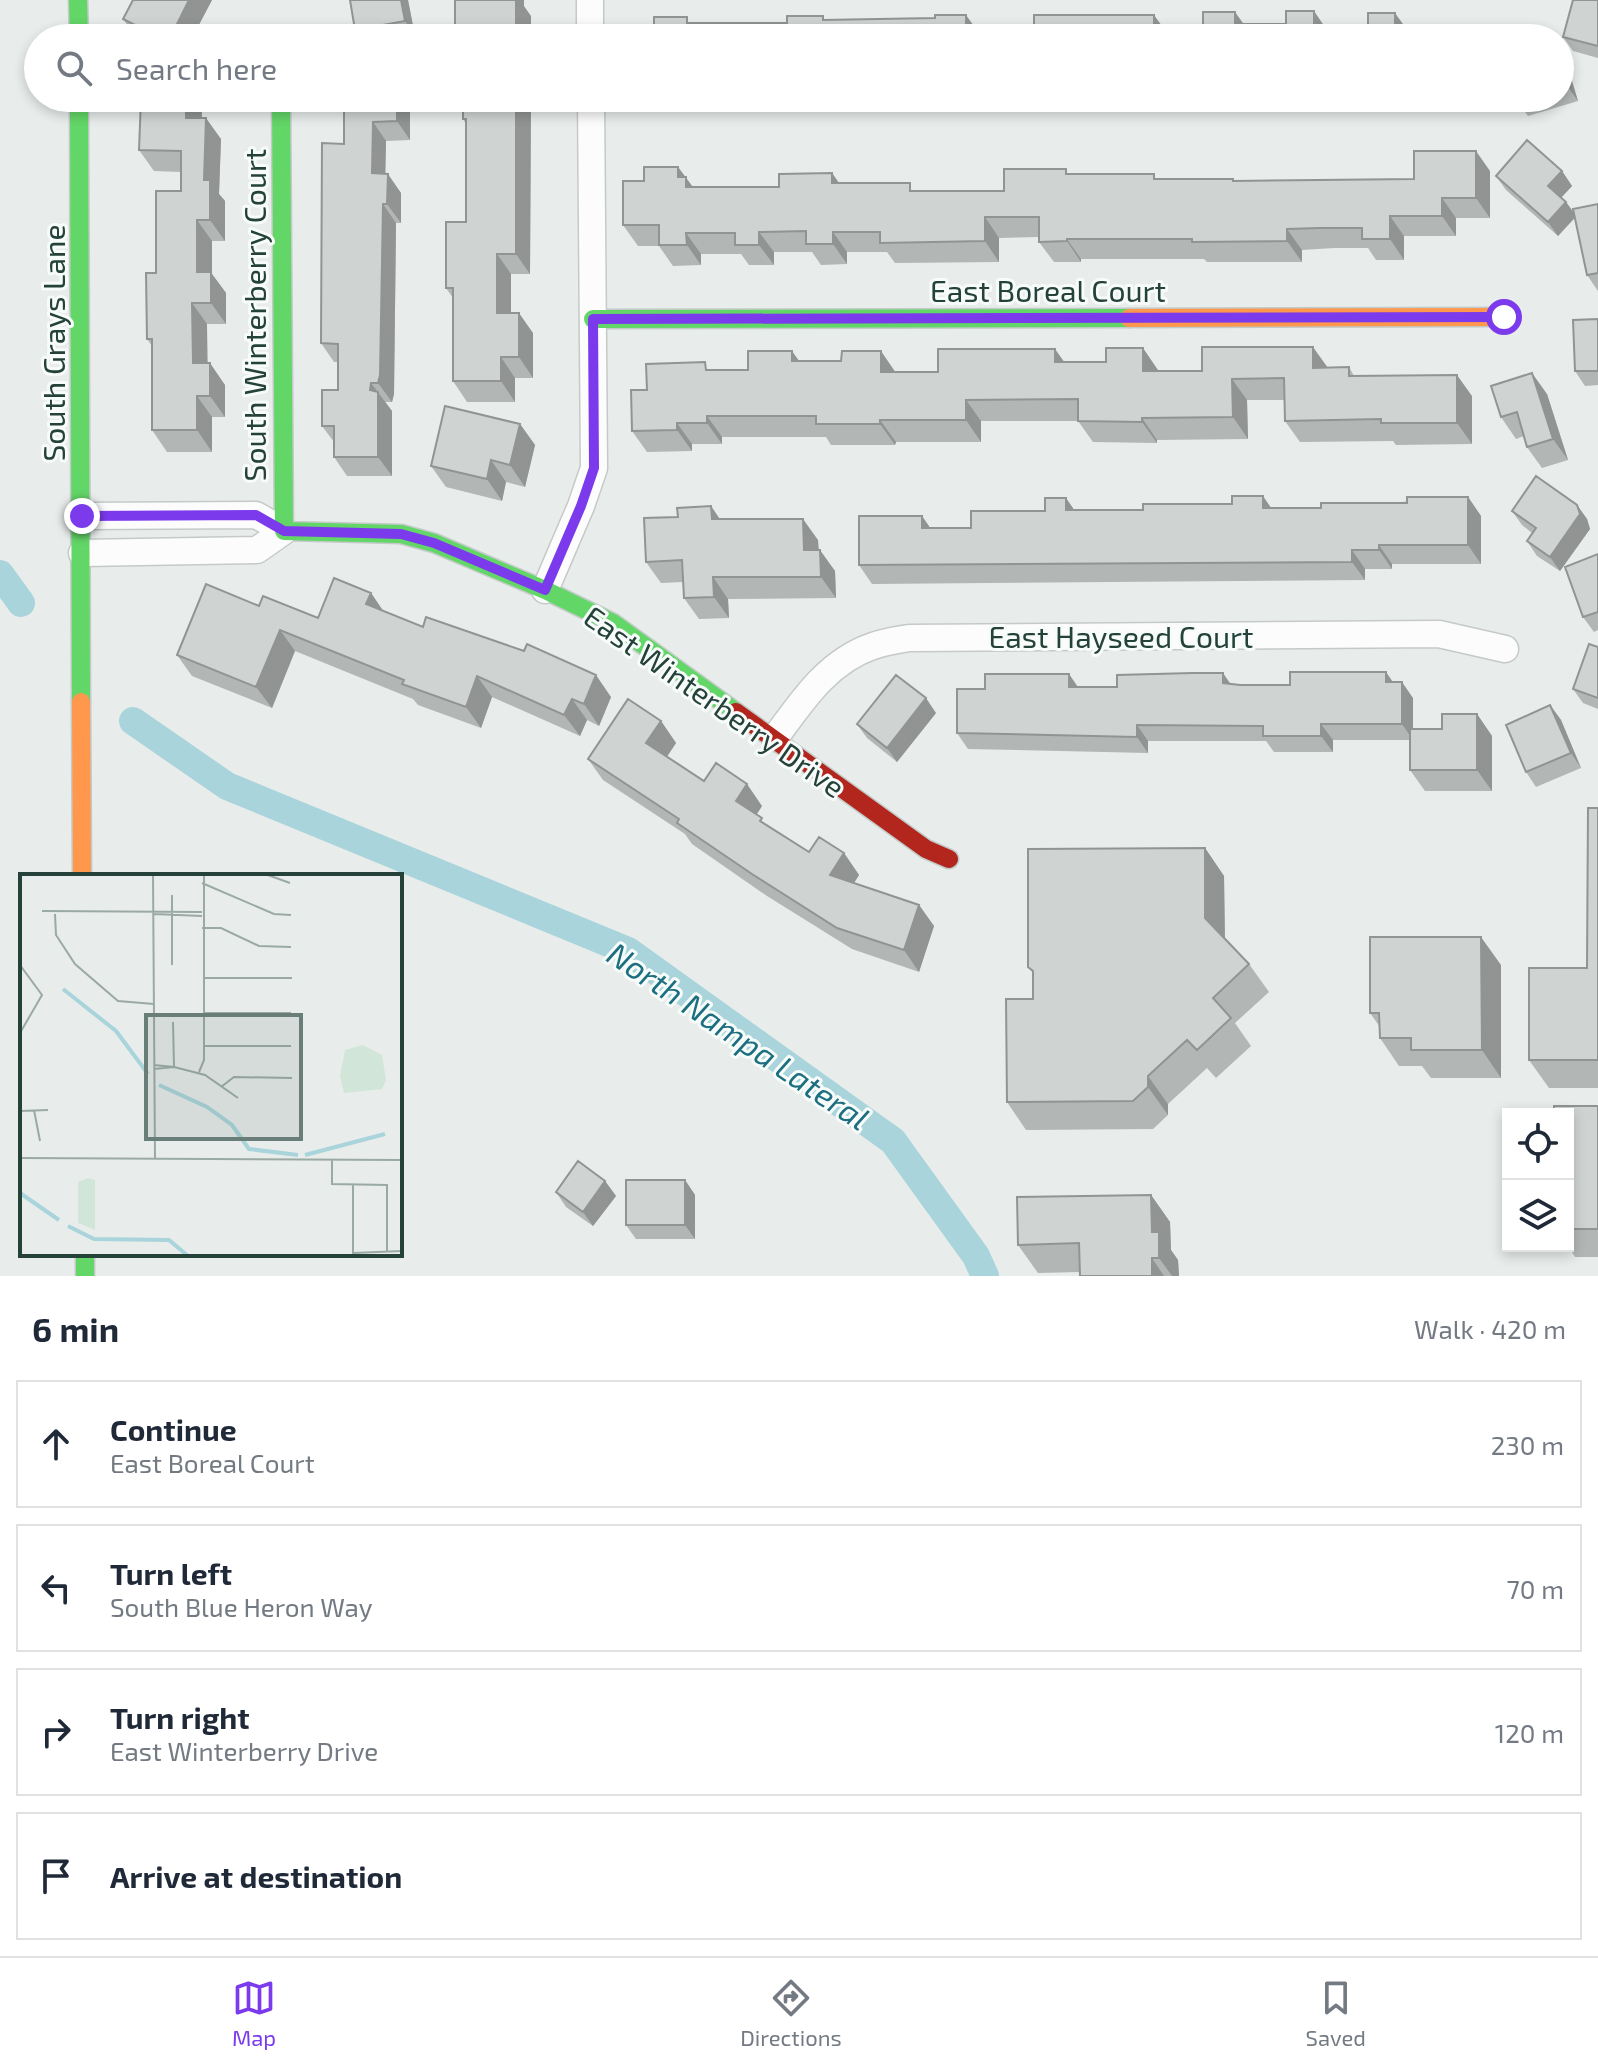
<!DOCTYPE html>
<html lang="en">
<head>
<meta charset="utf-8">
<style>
	:root { --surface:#fff; --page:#f2f2f3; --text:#1f2937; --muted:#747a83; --line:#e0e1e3; --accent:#7c3aed }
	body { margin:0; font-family:"Exo 2",sans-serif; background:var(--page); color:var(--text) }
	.controls { position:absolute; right:24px; bottom:24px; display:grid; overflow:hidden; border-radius:0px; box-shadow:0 4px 12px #0003 }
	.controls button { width:72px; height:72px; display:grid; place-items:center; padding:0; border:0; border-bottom:2px solid var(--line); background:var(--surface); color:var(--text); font:40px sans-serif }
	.stop { position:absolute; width:24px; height:24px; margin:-18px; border:6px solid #7c3aed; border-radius:50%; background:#fff }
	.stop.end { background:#7c3aed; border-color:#fff; box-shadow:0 2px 8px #0008 }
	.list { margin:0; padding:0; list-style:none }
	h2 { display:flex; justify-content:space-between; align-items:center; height:104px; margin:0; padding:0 32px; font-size:34px }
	h2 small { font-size:26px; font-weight:400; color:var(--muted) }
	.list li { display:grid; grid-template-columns:52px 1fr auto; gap:24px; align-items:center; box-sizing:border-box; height:128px; margin:0 16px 16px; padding:0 16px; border:2px solid var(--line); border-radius:0px }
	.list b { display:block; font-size:30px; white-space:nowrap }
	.list p { margin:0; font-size:26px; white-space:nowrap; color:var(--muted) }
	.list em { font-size:26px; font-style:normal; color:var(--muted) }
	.icon { flex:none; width:44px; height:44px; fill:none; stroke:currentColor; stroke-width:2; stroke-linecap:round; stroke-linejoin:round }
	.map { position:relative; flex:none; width:1598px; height:1276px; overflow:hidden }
	.search { position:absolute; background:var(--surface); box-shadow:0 4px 12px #0003; left:24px; right:24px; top:24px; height:88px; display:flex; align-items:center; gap:20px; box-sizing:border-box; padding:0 28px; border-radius:44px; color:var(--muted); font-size:30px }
	.sheet { height:680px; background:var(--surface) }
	nav { display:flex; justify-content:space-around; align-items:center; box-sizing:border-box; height:112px; border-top:2px solid var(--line); background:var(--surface); font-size:22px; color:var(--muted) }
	nav a { display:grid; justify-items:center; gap:4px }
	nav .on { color:var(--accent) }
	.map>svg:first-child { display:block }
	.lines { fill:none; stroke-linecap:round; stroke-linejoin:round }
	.canal { stroke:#a9d4db; stroke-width:28 }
	.street-casing { stroke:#c5cac8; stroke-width:29 }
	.fast-casing { stroke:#c3cbc8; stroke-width:21 }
	.slow-casing { stroke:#c3cbc8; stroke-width:21 }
	.jam-casing { stroke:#c3cbc8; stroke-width:21 }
	.street { stroke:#fcfcfc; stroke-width:26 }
	.fast { stroke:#63d668; stroke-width:18 }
	.slow { stroke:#ff974d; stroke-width:18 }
	.jam { stroke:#b3261e; stroke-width:18 }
	.wall { fill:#b2b6b5 }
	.shaded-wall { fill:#919493 }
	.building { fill:#cfd4d2; stroke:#919493; stroke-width:2 }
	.route { stroke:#7c3aed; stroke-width:10 }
	.labels { text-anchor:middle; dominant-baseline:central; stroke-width:6; stroke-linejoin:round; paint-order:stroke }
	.street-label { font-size:30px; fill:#24423a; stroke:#f7fbf9 }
	.water-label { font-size:32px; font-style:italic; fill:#1c6f80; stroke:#f7fbf9 }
	.inset-river { fill:none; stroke:#a9d4db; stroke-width:4 }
	.inset-road { fill:none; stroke:#9aa9a4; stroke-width:2 }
	.view { fill:#697e78; fill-opacity:0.15; stroke:#697e78; stroke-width:4 }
	.inset-edge { fill:none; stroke:#24423a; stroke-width:4 }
</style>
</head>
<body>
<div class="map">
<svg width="1598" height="1276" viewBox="0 0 1598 1276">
	<rect width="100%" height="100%" fill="#e8edeb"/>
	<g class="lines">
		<path class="canal" d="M0,574L21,603
			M133,721L227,786L628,951L893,1141L976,1256L985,1276"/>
		<g class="street-casing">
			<path id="street" d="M590,0V38
				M82,553L257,550L284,531L256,515L82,516
				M545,590L581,506L594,468L591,98
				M775,738C802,701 828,661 873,646C884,642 897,640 909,638L1439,634L1505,649"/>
		</g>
		<g class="fast-casing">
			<path id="fast" d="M78,0L79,38
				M79,98L81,702
				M281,98L284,531L401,534L434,543L545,590L613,623L736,712
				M593,319L1129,318
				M85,1254V1276"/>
		</g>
		<g class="slow-casing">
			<path id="slow" d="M1129,318L1504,317
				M81,702L82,876"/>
		</g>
		<g class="jam-casing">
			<path id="jam" d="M736,712L926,849L949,859"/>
		</g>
		<use href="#street" class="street"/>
		<use href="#fast" class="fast"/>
		<use href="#slow" class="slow"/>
		<use href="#jam" class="jam"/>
	</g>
	<path class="wall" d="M133,0H212L192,38L136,37L123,19Z
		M408,0L415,36L403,38H361L355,30Z
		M1598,0V58L1573,51L1563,37Z
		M1560,48L1564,55L1578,101L1528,116L1518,102L1517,98H1560Z
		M141,98H195L202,107V118L221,139L219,194L225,201V241H212V274L226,293V324H207V363L225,385V417H212V452H167L152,430V346L147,339L156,273L181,191V172L154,171L139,150Z
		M344,98H410V140L386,141L385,174L401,193V223H396L394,394L392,402H385L392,411V476H347L334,457V442L322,426L338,390V362H334L321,343L344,144Z
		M463,98H531L530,274H511V313L533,333V378H515V402H467L453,381V298L446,288L466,222V124L463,119Z
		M630,98H693V108L638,109Z
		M1423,98H1477V107H1429Z
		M678,167L693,187H779L832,173L839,183L915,191H1004L1070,174L1157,179L1235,181L1414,179L1490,171V218H1456V236H1404V260H1376L1368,248H1334L1302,250V262H1207L1204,259H1081V262H1054L1039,242V237L999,238V262L895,263L887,252H847V264L821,265L812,252H774V265H749L741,254H701V265L673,266L659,246H638L623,225L644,181Z
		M1562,171L1572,186L1561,198L1566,202L1574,213L1598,204V291L1587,275L1575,218L1558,236L1506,190L1496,176Z
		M1598,319V385L1585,386L1575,371Z
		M800,361L895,372H938L1064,362L1158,370V371L1349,367L1354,376L1472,396V444L1396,445L1393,441L1300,442L1285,421L1284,400H1247L1248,439L1157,440V443L1093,442L1078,421H981V442H896L895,445H831L826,437H722V444H692V451L647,452L632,431L647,390L711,370H748Z
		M1547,394L1568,460L1542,468L1527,447L1524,436L1516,439L1501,417Z
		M520,424L535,445L525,487L506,482L502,501L446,487L431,466Z
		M1468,497L1481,516V564H1392V569H1365V580L872,584L859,565L922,516L930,528H971L1045,511L1066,498L1074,510H1143L1321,508Z
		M1577,505L1587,519L1590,529L1560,571L1537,556L1527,541L1532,533L1522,525L1512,511Z
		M720,519L818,540L819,550L835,571L836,598L728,599L729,618L699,619L684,598L683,582L661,583L646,562Z
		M1598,554V630L1594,632L1583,617Z
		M371,593L383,611L423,627L611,697L599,726L587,720L580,736L492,697L481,728L418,705L413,699L295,651L272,708L192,676L177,655L259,606L318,618Z
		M1598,647V709L1583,703L1573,689Z
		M1393,682L1413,698V729H1442L1477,714L1492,736V791H1425L1410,770V740H1333V752H1274L1266,741H1148V753L968,749L957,733L1079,687L1230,684L1290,685Z
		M1550,705L1561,720L1581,768L1536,787L1526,772Z
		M936,713L897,762L867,738L857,724Z
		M661,721L676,743L667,757L704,781L762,806L756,815L767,826L809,852L844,853L859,875L854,883L919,905L934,926L919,972L852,949L767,896L692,844L685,834L603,780L588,759Z
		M1598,808V1088H1549L1529,1060L1587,968Z
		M1205,848L1224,876L1225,938L1249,964L1269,992L1235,1023L1251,1046L1216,1078L1207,1068L1168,1104V1115L1153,1129L1026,1130L1007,1102L1033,999V973L1028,967Z
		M1501,965V1078H1431L1422,1066H1399L1380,1038V1027L1370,1013Z
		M1598,1106V1257H1575L1568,1246V1114Z
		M685,1180L695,1195V1239H636L626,1225Z
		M605,1181L616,1196L593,1226L566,1207L556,1192Z
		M1151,1195L1170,1222L1171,1250L1178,1260L1179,1276H1080V1272L1038,1273L1018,1245Z"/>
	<path class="shaded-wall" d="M189,0H212L192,38H170Z
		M401,0H408L415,36L405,21Z
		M512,0H524V6L531,16V38H516Z
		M1314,11L1327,30L1314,26Z
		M1235,12L1248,30L1235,24Z
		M1395,13L1408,31V38L1395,35Z
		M966,15L979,33L966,26Z
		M1154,15L1167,33L1154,27Z
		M1560,48L1564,55L1578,101L1568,87L1560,59Z
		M186,98H195L202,107L201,139L186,118Z
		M397,98H410V140L397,121Z
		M516,98H531L530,274L516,254Z
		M685,98H693V108Z
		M1470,98H1477V107Z
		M206,118L221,139L219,194L225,201V241L210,220L204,180Z
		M373,122L386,141L385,192L372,173Z
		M1476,151L1490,171V218L1476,198Z
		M678,167L700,197V208L678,177Z
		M1562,171L1572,186L1558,201L1548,186Z
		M832,173L846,193L832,183Z
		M388,174L401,193V223L387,204Z
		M1442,198L1456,218V236L1442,216Z
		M1566,202L1576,216L1558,236L1548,222Z
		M383,204L396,223L394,394L392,402L378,383Z
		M1390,216L1404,236V260L1390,239Z
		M985,217L999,238V262L985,241Z
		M197,220L212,241V274L226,293V324L211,303L197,272Z
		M1287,229L1302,250V262L1287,241Z
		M759,232L774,252V265L759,245Z
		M833,232L847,252V264L833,244Z
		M686,233L701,254V265L687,245Z
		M1067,239L1081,259V262L1067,241Z
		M497,254L511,274V333L497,313Z
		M192,303L207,324L208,385L193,363Z
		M519,313L533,333V378L519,357Z
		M1313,347L1328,368H1313Z
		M1143,348L1158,370V393L1143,371Z
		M1055,349L1070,370L1055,362Z
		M792,351L807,372L792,361Z
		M881,351L896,373L881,372Z
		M501,357L515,378V402L501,381Z
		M210,363L225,385V417L210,396Z
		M1532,373L1547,394L1568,460L1553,439Z
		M1457,375L1472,396V444L1457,423Z
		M1232,379L1247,400L1248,439L1233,417Z
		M371,383L392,411V476L378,457L370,390Z
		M197,396L212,417V452L197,430Z
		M966,400L981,421V442L966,420Z
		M707,416L722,437V444L707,423Z
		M1142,418L1157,440V443L1142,422Z
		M880,420L896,442L895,445L880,424Z
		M677,423L692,444V451L677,430Z
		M520,424L535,445L525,487L510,465Z
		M491,460L506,482L502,501L487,479Z
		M1263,496L1276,515L1263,508Z
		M1468,497L1481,516V564L1468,545Z
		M1066,498L1079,517L1066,510Z
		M1577,505L1587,519L1590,529L1560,571L1550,557Z
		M711,506L726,528L712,519Z
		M922,516L935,535L922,528Z
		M803,519L818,540L819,571L804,550Z
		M1379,545L1392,564V569L1379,550Z
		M820,550L835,571L836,598L821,577Z
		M1352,550L1365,569V580L1352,562Z
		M713,577L728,599L729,618L714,597Z
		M371,593L386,615L366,604Z
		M280,630L295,651L272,708L256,687Z
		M1386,672L1397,688L1386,682Z
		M1223,673L1234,689L1223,683Z
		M1069,674L1080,690L1069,687Z
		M596,675L611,697L599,726L584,704Z
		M477,676L492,697L481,728L466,707Z
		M1402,682L1413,698V740L1402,724Z
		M926,698L936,713L897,762L887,748Z
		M572,699L587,720L580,736L564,715Z
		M1550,705L1561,720L1581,768L1571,753Z
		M1477,714L1492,736V791L1477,770Z
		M661,721L676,743L661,765L646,743Z
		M1321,724L1333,740V752L1321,736Z
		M1137,725L1148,741V753L1137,737Z
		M747,784L762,806L751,823L736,801Z
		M1205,848L1224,876L1225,946L1205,918Z
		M844,853L859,875L845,897L830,875Z
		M919,905L934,926L919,972L904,950Z
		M1481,937L1501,965V1078L1482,1050Z
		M1148,1076L1168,1104V1115L1148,1087Z
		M685,1180L695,1195V1239L685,1225Z
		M605,1181L616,1196L593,1226L583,1212Z
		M1151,1195L1170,1222L1171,1250L1178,1260L1179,1276H1172L1159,1258L1152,1232Z
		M1152,1258L1164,1276H1152Z"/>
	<path class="building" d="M133,0H189L170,38H161L123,19Z
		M350,0H401L405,21L355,30Z
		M455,0H516V38H463V36H455Z
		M1573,0H1598V46L1563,37Z
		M1286,11H1314V26H1368V13H1395V35L1447,36V38H625V26H654V17H687V23H787V16H823V20L935,18V15H966V26H1034V15H1154V27H1203V12H1235V24H1286Z
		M1560,59L1568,87L1560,89Z
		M141,98H186V118H206L204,180H210V220H197V272H211V303H192L193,363H210V396H197V430H152V339H147L146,273H156V191H181V151L139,150Z
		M344,98H397V121L373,122L372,173L388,174L387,204H383L380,375L378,383H371L370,390L378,392V457H334V426H322V390H338V344L321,343L322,143L344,144Z
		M463,98H516V254H497V313H519V357H501V381H453V288H446V222H466V119H463Z
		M1517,98H1530L1518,102Z
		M1527,140L1562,171L1548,186L1566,202L1548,222L1496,176Z
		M1414,151H1476V198H1442V216H1390V239H1362V228H1319L1287,229V241L1192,242V239H1067V241L1039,242V217H985V241L880,243V232H833V244H806V231L759,232V245H735V233H686L687,245H659V225H623V181H644V167H678V177H686V187H779V174L832,173V183H910V191H1004V169H1066V174H1154V179H1233V181L1414,179Z
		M1598,204V273L1587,275L1573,209Z
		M1598,319V371H1575L1573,320Z
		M1202,347H1313V368L1349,367V376L1457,375V423H1381V419L1285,421L1284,378L1232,379L1233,417L1142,418V422L1078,421V399L966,400V420H880V424H816V416H707V423H677V430L632,431L631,390H647L646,364L705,362L706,370H748V351H792V361H841L842,351H881V372H938V349H1055V362H1106V348H1143V371H1202Z
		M1532,373L1553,439L1527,447L1517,412L1501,417L1491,386Z
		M445,406L520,424L510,465L491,460L487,479L431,466Z
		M1536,476L1577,505L1580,514L1550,557L1527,541L1536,528L1512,511Z
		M1232,496H1263V508H1321V503H1407V497H1468V545H1379V550H1352V562L859,565V516H922V528H971V511H1045V498H1066V510H1143V504H1232Z
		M711,506L712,519H803L804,550H820L821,577H713L714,597L684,598L682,560L646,562L644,518L678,517L677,508Z
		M1598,554V612L1583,617L1565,567Z
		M334,578L371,593L366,604L423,627L426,617L524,651L527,644L596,675L584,704L572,699L564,715L477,676L466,707L402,684L404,680L280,630L256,687L177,655L206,584L259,606L263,596L318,618Z
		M1589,644L1598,647V698L1573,689Z
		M1290,672H1386V682H1402V724H1321V736H1263V726L1137,725V737L957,733V689H985V674H1069V687H1117V675L1193,673H1223V683L1240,685H1290Z
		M896,675L926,698L887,748L857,724Z
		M628,699L661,721L646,743L704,781L716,763L747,784L736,801L762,818L760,821L809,852L819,837L844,853L830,875L919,905L904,950L837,928L752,874L677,823L679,819L588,759Z
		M1550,705L1571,753L1526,772L1506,725Z
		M1442,714H1477V770H1410V729H1442Z
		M1588,808H1598V1060H1529V968H1587Z
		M1205,848V918L1249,964L1213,998L1231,1018L1197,1050L1187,1040L1148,1076V1087L1133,1101L1007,1102L1006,999H1033V971L1028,967V849Z
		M1370,937H1481L1482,1050H1411V1038H1380L1379,1013H1370Z
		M1554,1106H1598V1229H1568V1114H1554Z
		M578,1161L605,1181L583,1212L556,1192Z
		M626,1180H685V1225H626Z
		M1151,1195L1152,1232H1159V1258H1152V1276H1080L1079,1243L1018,1245L1017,1197Z"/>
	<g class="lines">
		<path class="route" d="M82,516L256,515L284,531L401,534L434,543L545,590L581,506L594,468L593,319L1504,317"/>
	</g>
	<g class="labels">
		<g class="street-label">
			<text x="1048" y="290">East Boreal Court</text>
			<text transform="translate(254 315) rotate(-90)">South Winterberry Court</text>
			<text transform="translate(53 343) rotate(-90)">South Grays Lane</text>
			<text x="1121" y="636">East Hayseed Court</text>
			<text transform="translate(715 701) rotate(35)">East Winterberry Drive</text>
		</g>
		<g class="water-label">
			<text transform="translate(739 1035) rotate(34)">North Nampa Lateral</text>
		</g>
	</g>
	<g transform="translate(20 874)">
		<rect width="382" height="382" fill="#e8edeb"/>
		<path d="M343,171L362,181L366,206L362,215L324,219L320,202L325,176ZM68,304L75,306V356L58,349V308Z" fill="#d1e6d8"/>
		<path class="inset-river" d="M43,115L96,157L128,200M139,211L187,233L212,251L229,275L278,281M285,281L365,260M0,319L39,346M48,352L74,365L149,366L168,382"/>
		<path class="inset-road" d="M133,0L135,285M245,0L270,9M182,9L254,40L271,41M152,21V91M22,37L182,38M35,40L36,61L55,90L98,127L134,130M134,40L182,42M182,54H201L239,72L271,73M0,91L22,121L0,159M183,104H272M183,139H271M153,148L154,193L185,201L218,224M183,172H271M134,195L154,193L134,191M179,198L184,186V0M201,213L214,203L272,204M14,236L20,267M0,237L28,236M0,284L382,286M312,286V310L367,311V377M333,310V379L382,377"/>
		<path class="view" d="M126,141H281V265H126Z"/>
		<rect width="382" height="382" class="inset-edge"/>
	</g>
</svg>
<div class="controls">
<button><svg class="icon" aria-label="locate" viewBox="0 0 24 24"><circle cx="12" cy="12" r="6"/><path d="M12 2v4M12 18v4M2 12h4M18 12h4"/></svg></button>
<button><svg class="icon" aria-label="layers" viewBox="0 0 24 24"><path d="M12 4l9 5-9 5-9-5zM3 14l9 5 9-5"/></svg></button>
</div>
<div class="stop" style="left:1504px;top:317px"></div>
<div class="stop end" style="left:82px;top:516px"></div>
<div class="search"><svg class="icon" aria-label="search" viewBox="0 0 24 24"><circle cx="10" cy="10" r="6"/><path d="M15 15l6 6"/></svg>Search here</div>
</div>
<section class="sheet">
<h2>6 min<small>Walk · 420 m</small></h2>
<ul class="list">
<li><svg class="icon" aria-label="ahead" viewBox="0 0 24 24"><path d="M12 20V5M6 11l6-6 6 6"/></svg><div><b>Continue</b><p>East Boreal Court</p></div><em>230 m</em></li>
<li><svg class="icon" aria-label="left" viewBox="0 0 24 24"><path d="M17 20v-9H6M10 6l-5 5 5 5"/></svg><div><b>Turn left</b><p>South Blue Heron Way</p></div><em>70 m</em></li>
<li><svg class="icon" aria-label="right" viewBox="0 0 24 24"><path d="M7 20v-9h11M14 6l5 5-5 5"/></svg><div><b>Turn right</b><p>East Winterberry Drive</p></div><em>120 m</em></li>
<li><svg class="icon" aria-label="arrive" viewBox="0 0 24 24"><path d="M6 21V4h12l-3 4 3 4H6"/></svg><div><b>Arrive at destination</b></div></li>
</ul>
</section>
<nav>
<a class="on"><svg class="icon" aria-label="map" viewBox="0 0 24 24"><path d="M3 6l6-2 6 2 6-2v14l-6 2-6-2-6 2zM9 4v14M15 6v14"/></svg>Map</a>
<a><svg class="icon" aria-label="directions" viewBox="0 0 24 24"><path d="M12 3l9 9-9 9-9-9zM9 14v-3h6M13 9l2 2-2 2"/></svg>Directions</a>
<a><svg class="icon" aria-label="saved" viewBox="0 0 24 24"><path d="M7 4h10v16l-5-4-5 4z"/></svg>Saved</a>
</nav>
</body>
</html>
